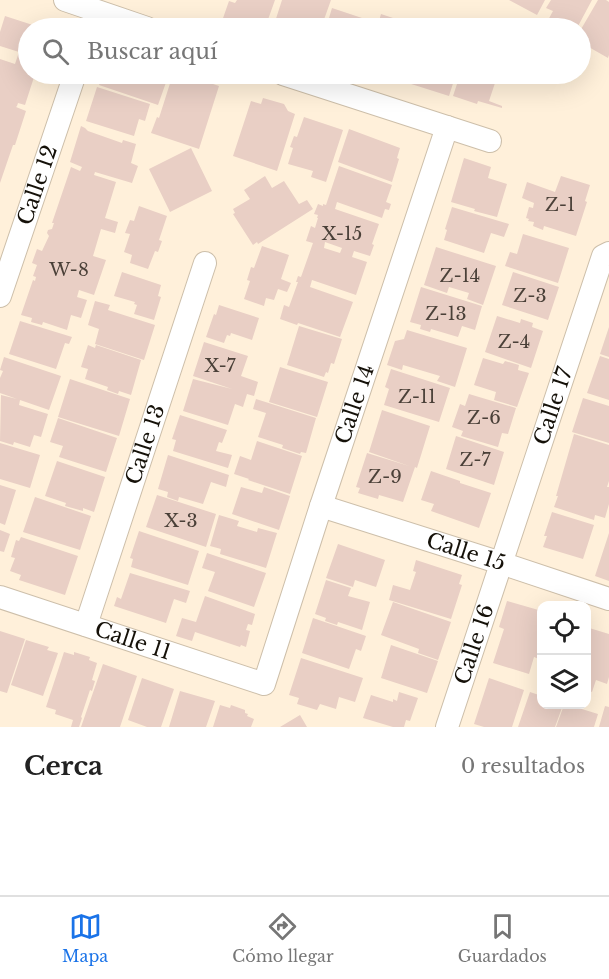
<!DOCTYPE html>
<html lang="es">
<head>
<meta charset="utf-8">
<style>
	:root { --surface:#fff; --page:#f2f2f2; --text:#222; --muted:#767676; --line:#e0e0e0; --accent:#1a73e8 }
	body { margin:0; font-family:"Libre Baskerville",serif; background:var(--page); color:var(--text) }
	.controls { position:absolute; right:18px; bottom:18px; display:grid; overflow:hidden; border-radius:12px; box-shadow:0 6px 24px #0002 }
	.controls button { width:54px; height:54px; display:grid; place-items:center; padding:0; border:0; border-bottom:2px solid var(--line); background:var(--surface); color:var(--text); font:30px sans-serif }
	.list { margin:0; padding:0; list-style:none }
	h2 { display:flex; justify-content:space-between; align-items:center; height:78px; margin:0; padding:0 24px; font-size:26px }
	h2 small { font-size:20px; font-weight:400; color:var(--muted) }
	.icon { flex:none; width:33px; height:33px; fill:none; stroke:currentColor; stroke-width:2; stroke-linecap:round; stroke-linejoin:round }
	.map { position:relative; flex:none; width:609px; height:727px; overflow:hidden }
	.search { position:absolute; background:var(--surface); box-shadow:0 6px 24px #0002; left:18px; right:18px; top:18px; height:66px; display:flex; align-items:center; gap:15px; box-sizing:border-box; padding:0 21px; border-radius:33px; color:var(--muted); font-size:22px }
	.sheet { height:168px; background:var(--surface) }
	nav { display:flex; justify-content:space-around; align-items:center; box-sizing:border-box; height:84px; border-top:2px solid var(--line); background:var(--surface); font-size:16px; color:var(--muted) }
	nav a { display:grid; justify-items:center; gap:3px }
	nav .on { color:var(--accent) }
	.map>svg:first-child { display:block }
	.building { fill:#e9cfc5; fill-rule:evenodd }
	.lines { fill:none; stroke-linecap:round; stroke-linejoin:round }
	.street-casing { stroke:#cdbfaa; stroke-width:24 }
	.street { stroke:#fff; stroke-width:22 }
	.labels { text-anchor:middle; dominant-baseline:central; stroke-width:4.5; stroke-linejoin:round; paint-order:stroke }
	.number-label { font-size:18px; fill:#4a4038 }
	.street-label { font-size:21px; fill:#151109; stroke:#fff }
</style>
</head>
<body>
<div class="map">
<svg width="609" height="727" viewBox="0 0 609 727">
	<rect width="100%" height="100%" fill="#fff0da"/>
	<path class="building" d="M237,0H275L265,28H254L241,24L239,27L222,21L229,1L235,3Z
		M282,0H331L321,28H273Z
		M509,0H545L537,15Z
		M551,0H592L577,28H558L547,22L553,11L546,8Z
		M598,0H606L609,2V55L608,58L580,42V31Z
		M332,8L371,21L369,28H326Z
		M381,14L396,19L392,28H377Z
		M5,16L42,28H28V74H35L25,105L18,103L17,106L16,107L26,111L15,145H13L0,183V59L15,64L19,52L0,46V32Z
		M103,74H169L158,105L99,85Z
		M173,74H183L219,86L199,149L151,133L157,117L159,118Z
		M377,74H400L398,81Z
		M408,74H456L449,96L408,83V80H406Z
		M458,74H498L489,101L502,106V108L478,101L477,104L453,96L458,81L456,80Z
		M97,87L150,104L145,121L139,119L134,136L86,121Z
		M263,98L284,104L288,111L295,114L277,171L233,156L251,101L261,104Z
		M304,117L343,130L326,182L311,177L313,171L288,164L293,148L290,147L294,136L297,137Z
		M81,126L85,128L88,131L122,143L123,140L136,144L131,163L138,166L132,183L95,172L94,175L116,182L105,218L118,222L115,233L101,229L93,256L106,260L94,295L79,290L77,297L87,300L81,318L71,315L67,330L43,322L42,325L31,322L32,318L21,315L33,280L35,281L36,277L33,276L37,265L32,263L37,249L42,251L49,236L47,233L48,230L52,229L54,223H52L71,167L80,171L82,167L70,162Z
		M349,129L400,148L397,158L399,159L392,182L338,162Z
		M191,148L212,191L170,212L149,169Z
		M464,158L491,167L488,178L507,184L497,217L474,211L475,209L451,202Z
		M339,166L392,185L386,202L391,204L389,210L385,209L382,218L337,202L335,209L379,224L372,244L374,245L370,256L354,251L352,257L367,262L356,295L312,280L310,287L353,302L340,337L298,323L297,325L280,319L284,305L289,307L298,282H296L298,276L301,277L313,243L306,241L311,226L315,228L318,218H317L318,215L314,214L318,204L323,206V204L326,205ZM325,242L342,248L340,253L324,248Z
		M265,176L272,188L284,181L299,204L307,200L313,209L258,244L257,242L253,245L233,214L235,213L233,209L250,199L244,190Z
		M561,176L590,185L585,201L587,202L576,236L544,226L543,230L533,226L534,222L528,221L529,219L526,218L529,207L533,208L534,203L522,198L527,182L555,192Z
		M139,206L167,216L159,240L162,241L158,252L155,251L148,269L130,263L132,255L124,252L130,234L125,233L130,220L134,221Z
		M452,207L509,224L504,237L491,233L484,253L444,240L447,230L445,229Z
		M523,234L569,248L558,283L505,266L510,252L517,254Z
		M262,246L289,255L281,279L291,283L287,292L278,289L274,300L266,298L264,306L244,299L250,281L247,280L251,267L254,268Z
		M436,247L496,266L483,305L467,299L469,293L449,287L447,293L424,285Z
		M122,272L161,285L158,296L161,297L154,320L134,314L137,305L134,304L135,302L114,296Z
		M513,272L559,287L548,320L502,305Z
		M421,287L482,306L475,330L462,326L458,337L431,329L430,332L420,329L421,325L410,322Z
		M95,301L110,305L108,310L155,325L144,360L95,344L99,329L88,325Z
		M219,305L259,318L252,340L231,333L230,336L227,335L224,343L206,337L214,314L216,315Z
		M497,316L520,323L521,319L533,323L532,327L543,331L531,368L485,352Z
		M20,321L72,337L69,344L65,343L56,369L9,354Z
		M299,326L342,339L334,364L331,363L328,373L326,372L324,377L287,365Z
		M609,327V357L600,354Z
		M407,330L467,348L455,387L437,381L440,376L403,365L402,370L387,365L395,341L404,339Z
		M204,342L248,356L241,376L258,382L254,396L247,394L243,407L235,404L228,425L183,411L193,379L232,389L193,376Z
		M88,345L95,348L96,345L141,360L131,395L119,391L118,394L107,390L108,387L85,379L88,369L81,367Z
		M600,356L609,359V400L587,393Z
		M4,357L61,376L49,410L20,400L19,405L48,414L41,437L34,435L30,447L14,442L13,445L0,441L1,395L17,399L0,393V378L3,371L0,370Z
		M483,358L503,364L505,361L519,365L518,370L529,373L517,407L494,400L496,392L474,385Z
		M280,367L328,382L317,417L269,402Z
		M391,369L450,388L439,422L384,405L389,389L385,387Z
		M70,379L130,399L119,436L58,417Z
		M469,394L516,408L508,434L502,433L498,447L461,436L463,431L452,427L460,404L465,406Z
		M583,398L609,406V443L572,432Z
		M256,399L316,418L306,453L301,452L300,454L282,448L283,445L258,437L266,413L253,409Z
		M382,410L430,426L417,468L415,467L403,502L379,495L378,499L358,493L360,488L356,487L367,453L409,466L369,452Z
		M180,415L227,430L222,443L219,442L216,451L232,455L228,468L173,451L176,440L172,439Z
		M58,418L117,438L106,472L59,457L63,446L50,442Z
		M574,434L609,445V481L607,487H609V504L605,518L595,515L594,520L554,507L558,496H556Z
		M456,436L504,452L494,485L446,469Z
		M257,441L302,456L290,494L248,480L249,479L234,474L240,456L251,460Z
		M0,443L40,455L30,488L0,479Z
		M168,455L229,475L226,487L211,482L203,504L179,497L178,501L167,497L168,492L158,489Z
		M57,461L105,477L94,512L83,508V511L65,506L66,503L45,496Z
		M431,471L460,481V483L491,493L479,528L431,511L434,504L421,500Z
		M0,485L16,490L5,525L0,523Z
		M241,487L262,493L264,487L290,496L279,530L232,514Z
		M157,495L216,514L206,547L146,527Z
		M35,497L91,516L80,550L23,532Z
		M552,512L594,525L583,559L543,547L547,536H544Z
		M219,515L239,521L237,526L257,532L258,528L277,533L266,568L220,554L221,549L210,546Z
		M0,530L10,534L4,552L0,551Z
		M139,531L199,551L188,585L131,567L133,559L130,558Z
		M609,533V581L595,576Z
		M21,537L78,556L65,595L19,580L21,575L10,571L15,558L11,557L16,540L19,541Z
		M338,544L385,560L376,587L355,580L353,587L326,578Z
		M207,553L266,573L254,607L208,591L215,572L202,568Z
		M416,560L462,575L459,584L462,585L451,619L389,600L393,585L410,590L416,572L413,571Z
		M130,573L190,591L186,603L174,599L166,623L114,606L117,597L121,599Z
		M326,580L351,588L348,596L370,602L362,630L338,622L337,625L325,621L326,618L315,614Z
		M205,596L255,614L252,625L248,624L246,630L250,631L246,647L241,645L240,647L195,632L192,641L176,636L182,618L196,622Z
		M507,601L542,611V662L539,661V659L534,657L529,674L493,663L504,629L499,627Z
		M393,602L451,622L438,660L418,653L419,649L381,635Z
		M313,618L366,636L361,651L356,649L349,669L302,653Z
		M586,627L609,634V677L607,684L596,680L592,692L586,690Z
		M0,631L25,639L7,693L0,691Z
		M26,640L49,647L47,650L58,653L43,696L11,685Z
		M391,645L438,661L427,693L381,678Z
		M64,652L74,655V652L90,657L89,660L97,663L92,680L95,681L92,691L90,690L81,717L82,718L79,727H71L73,720L55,714L56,710L46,707Z
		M301,658L363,678L355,702L339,697L336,709L320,704L317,710L297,704L299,698L289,695Z
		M103,664L137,676L120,727H81Z
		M142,678L174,689L161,727H147L128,720Z
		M489,678L524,690L512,727H484L474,724Z
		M180,691L215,701L206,727H169Z
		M399,692L418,698L410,721L406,720L404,727H393L363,718L371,695L393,702V699L397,701Z
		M530,692L542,696V705H563L555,727H518Z
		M220,705L230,708L231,705L245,710V713L248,714L247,716L254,719L251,727H213Z
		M564,705H569L598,714L594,727H556Z
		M605,706L609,707V727H599Z
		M300,715L307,727H280Z"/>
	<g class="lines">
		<g class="street-casing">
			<g id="street">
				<path d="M65,0L147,28"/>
				<path d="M283,74L490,141"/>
				<path id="s1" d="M0,296L75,74"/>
				<path id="s2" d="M321,506L501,563L609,599"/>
				<path id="s3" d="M0,597L264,684L321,506L447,127"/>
				<path id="s4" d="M86,625L205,263"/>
				<path id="s5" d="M447,727L603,256L609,253"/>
			</g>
		</g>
		<use href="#street" class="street"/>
	</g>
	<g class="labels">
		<g class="number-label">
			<text x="560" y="205">Z-1</text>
			<text x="342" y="234">X-15</text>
			<text x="69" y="270">W-8</text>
			<text x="460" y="276">Z-14</text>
			<text x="530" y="296">Z-3</text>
			<text x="446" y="314">Z-13</text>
			<text x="514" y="342">Z-4</text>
			<text x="220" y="366">X-7</text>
			<text x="417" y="397">Z-11</text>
			<text x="484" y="418">Z-6</text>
			<text x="475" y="460">Z-7</text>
			<text x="385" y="477">Z-9</text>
			<text x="181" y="521">X-3</text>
		</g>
		<g class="street-label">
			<text stroke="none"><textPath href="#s1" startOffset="117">Calle 12</textPath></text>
			<text stroke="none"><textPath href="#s3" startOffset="572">Calle 14</textPath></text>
			<text stroke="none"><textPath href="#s5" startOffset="338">Calle 17</textPath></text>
			<text stroke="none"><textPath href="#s4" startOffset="190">Calle 13</textPath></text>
			<text stroke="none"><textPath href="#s2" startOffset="152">Calle 15</textPath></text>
			<text stroke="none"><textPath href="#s3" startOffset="140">Calle 11</textPath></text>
			<text stroke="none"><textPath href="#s5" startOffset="87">Calle 16</textPath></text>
		</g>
	</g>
</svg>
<div class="controls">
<button><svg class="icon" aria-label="locate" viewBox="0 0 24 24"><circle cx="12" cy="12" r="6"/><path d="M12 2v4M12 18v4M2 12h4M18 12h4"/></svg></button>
<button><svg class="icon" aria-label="layers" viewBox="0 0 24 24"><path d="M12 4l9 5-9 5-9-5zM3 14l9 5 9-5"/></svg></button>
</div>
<div class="search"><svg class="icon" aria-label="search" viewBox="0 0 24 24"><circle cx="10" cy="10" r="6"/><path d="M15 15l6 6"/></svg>Buscar aquí</div>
</div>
<section class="sheet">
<h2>Cerca<small>0 resultados</small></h2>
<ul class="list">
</ul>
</section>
<nav>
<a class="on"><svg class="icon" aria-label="map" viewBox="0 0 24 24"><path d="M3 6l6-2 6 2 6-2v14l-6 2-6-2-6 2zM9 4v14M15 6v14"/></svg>Mapa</a>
<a><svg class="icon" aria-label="directions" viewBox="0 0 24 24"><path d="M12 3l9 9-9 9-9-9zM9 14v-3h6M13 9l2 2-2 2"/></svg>Cómo llegar</a>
<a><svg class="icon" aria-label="saved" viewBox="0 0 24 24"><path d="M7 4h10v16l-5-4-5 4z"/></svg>Guardados</a>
</nav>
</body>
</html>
